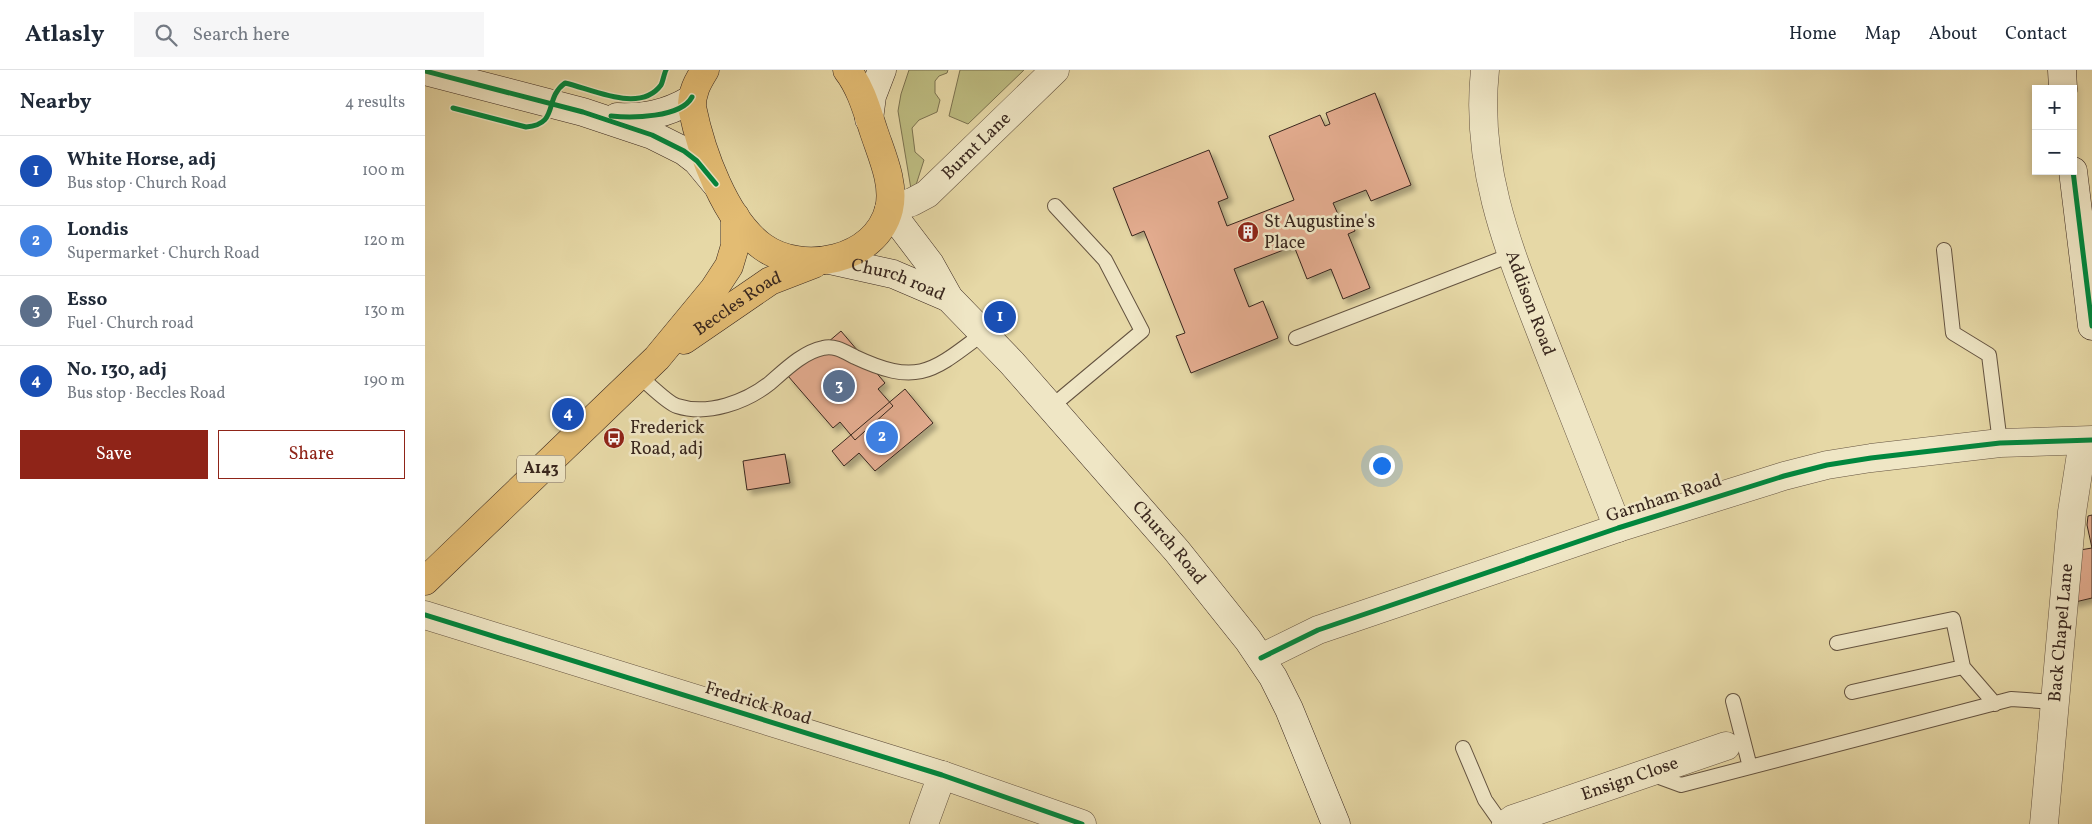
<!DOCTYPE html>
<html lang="en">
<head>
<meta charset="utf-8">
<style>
	:root { --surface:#fff; --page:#f6f6f7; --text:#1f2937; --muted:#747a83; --line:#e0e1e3; --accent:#8f2418 }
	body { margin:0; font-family:Vollkorn,serif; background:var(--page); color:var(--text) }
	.controls { position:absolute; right:15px; top:15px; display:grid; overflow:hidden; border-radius:0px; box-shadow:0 2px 8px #0003 }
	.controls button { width:45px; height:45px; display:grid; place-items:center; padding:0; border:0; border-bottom:1px solid var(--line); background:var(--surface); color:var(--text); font:25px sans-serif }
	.you { position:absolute; left:956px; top:395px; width:18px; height:18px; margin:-12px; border:4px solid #fff; border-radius:50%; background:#1a73e8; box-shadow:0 0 0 8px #1a73e833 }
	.badge { display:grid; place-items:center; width:32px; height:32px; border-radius:50%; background:var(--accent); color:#fff; font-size:16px; font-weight:700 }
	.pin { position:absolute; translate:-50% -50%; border:2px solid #fff; box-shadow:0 1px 5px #0006 }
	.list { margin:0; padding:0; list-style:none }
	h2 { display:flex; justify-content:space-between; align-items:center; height:65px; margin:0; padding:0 20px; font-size:21px }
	h2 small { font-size:16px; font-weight:400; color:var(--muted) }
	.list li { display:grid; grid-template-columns:32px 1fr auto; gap:15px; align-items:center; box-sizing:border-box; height:70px; padding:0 20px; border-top:1px solid var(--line) }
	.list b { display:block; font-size:19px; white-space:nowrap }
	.list p { margin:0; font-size:16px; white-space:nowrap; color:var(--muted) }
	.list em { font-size:16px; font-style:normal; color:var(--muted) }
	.actions { display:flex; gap:10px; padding:15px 20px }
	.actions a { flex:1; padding:11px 0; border:1px solid var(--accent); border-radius:0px; text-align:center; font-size:18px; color:var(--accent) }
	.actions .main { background:var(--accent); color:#fff }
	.icon { flex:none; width:28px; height:28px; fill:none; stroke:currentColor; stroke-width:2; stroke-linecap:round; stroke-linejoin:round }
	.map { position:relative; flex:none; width:1667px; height:754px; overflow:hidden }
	header { display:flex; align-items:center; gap:30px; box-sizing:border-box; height:70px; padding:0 25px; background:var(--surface); border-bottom:1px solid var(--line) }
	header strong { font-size:24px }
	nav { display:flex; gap:28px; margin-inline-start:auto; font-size:18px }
	.search { width:350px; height:45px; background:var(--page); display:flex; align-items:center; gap:12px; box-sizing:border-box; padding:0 18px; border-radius:0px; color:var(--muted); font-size:19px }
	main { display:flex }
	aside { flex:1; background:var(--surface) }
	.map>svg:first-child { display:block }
	.green { fill:#bdbc81; stroke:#7b7250 }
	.building { fill:#e2ab8e; stroke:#39271e; filter:url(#shadow) }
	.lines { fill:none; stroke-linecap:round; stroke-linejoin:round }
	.lane-casing { stroke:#645340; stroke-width:16 }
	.street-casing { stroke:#645340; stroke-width:29 }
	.secondary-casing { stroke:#39271e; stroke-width:29 }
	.highway-casing { stroke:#39271e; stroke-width:29 }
	.lane { stroke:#efe6c5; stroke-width:14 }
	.street { stroke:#efe6c5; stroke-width:28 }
	.secondary { stroke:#efe6c5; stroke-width:28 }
	.highway { stroke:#e3bc73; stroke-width:28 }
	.cycleway-casing { stroke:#efe6c5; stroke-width:8 }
	.cycleway { stroke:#00873e; stroke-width:5 }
	.labels { text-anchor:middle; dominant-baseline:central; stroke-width:5; stroke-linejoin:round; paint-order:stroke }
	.shield { fill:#efe6c5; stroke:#706050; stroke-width:1 }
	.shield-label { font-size:16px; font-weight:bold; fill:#39271e }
	.street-label { font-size:18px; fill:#39271e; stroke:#efe6c5 }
	.poi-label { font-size:18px; fill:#39271e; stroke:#efe6c5; text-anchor:start }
</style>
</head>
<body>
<header>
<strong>Atlasly</strong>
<div class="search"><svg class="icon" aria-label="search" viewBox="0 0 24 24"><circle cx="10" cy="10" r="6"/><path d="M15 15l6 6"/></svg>Search here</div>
<nav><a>Home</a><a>Map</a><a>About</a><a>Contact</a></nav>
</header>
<main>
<aside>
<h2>Nearby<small>4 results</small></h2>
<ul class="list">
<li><span class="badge" style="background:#1a4fb4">1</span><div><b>White Horse, adj</b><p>Bus stop · Church Road</p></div><em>100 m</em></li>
<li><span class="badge" style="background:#3f7fe0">2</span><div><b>Londis</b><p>Supermarket · Church Road</p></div><em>120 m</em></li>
<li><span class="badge" style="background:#5c6f8a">3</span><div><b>Esso</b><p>Fuel · Church road</p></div><em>130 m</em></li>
<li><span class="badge" style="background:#1a4fb4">4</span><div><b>No. 130, adj</b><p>Bus stop · Beccles Road</p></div><em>190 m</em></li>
</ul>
<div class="actions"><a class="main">Save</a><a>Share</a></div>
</aside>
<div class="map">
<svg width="1667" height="754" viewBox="0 0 1667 754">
	<defs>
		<filter id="shadow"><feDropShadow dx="4.5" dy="4.5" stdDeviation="2.5" flood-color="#0004"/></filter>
	</defs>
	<rect width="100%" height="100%" fill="#e6d8a6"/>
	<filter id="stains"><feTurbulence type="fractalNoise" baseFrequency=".004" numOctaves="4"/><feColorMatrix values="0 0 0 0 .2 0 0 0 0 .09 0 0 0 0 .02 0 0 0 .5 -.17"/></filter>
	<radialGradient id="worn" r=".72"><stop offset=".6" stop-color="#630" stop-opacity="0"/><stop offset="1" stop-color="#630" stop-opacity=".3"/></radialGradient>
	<path class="green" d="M484,0H523L522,3L514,6L510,11V23L515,30L512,42L494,50L487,58L490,82L499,90L490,118L486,119L473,41L476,24Z
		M535,0H599L543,54L524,46Z"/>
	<path class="building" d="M950,23L986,115L946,131L941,120L908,133L916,151L925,148L930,161L923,164L945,218L918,229L906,199L882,209L869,176L809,199L824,237L838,231L853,268L766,303L751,266L760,263L719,161L707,166L688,118L784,80L803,128L793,132L802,156L869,130L844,66L895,45L900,56L905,54L901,43Z
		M416,261L460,313L453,319L468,336L430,370L415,352L408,358L363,306Z
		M480,319L508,353L450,401L434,383L419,396L407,381Z
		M360,384L365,413L322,420L318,391Z
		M1667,445V528L1646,533L1655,480L1667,478L1662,455L1663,446Z"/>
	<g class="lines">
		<g class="lane-casing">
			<path id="lane" d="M1519,180L1528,263L1564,285L1575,373
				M871,268L1086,185
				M214,306C223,313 242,333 252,336C283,346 321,332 345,313C360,300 378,282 398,278C410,275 420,282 430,287C494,317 508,301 560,262
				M626,337L717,261L680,190L630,136
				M1412,573L1528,549L1538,597L1570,634
				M1427,622L1538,597
				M1308,631L1325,697
				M1038,678L1060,730L1077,754
				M1226,704L1256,715L1586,629L1631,632"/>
		</g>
		<g class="street-casing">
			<g id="street">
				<path id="s1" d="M1060,0C1049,101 1087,187 1122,278C1146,338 1169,398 1193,458"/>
				<path id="s2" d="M464,139L487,132L502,124L630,0"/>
				<path d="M0,545L517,705L657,754"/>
				<path d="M836,588L893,560L1193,458L1359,406L1402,395L1446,388L1575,373L1667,370"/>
				<path d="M499,754L517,705"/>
				<path id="s3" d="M1081,754L1088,749L1301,676"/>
				<path id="s4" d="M1619,754L1647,442L1658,371"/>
			</g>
		</g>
		<g class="secondary-casing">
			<g id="secondary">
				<path d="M1637,0L1638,19"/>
				<path d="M0,1L158,42L227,65L259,81L272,91L291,114"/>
				<path d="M192,47C220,48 241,44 265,30L267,27"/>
				<path d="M444,49L447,26L457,0"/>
				<path d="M1648,101L1667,256"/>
				<path id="s5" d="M464,140L505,194L524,228L587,293L752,481L823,570L848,607L864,639L911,754"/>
				<path id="s6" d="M405,190L468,204L524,228"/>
			</g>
		</g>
		<g class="highway-casing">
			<g id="highway">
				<path d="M280,0C272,13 267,22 267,37C276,81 300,150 338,177C377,205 451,191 464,139C470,114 457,86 449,62C442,41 436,18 422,0"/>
				<path id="s7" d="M259,270L345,211L389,194"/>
				<path d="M0,511L232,288L289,219L304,196L310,176V146"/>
			</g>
		</g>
		<use href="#lane" class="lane"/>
		<use href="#street" class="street"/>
		<use href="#secondary" class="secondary"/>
		<use href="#highway" class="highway"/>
		<g class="cycleway-casing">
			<path id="cycleway" d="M0,1L158,42L227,65L259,81L272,91L291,114
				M28,38L101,57C135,54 118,29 140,13C167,19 215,44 236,15C238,11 239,4 241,0
				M186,46C206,48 256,48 267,27
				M1648,101L1667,256
				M0,545L517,705L657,754
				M836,588L893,560L1193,458L1359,406L1402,395L1446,388L1575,373L1667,370"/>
		</g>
		<use href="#cycleway" class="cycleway"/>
	</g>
	<defs>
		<g id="building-disc" transform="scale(1.125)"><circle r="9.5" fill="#8f2418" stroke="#efe6c5"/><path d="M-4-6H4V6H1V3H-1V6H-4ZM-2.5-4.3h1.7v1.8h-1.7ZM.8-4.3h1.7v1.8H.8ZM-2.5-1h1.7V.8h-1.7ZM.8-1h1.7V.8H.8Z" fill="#fff"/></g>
		<g id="bus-disc" transform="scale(1.125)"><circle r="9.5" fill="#8f2418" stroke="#efe6c5"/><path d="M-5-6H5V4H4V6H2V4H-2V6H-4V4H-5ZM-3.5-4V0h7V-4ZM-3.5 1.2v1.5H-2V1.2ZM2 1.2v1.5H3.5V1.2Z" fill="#fff"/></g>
	</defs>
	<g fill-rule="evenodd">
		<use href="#building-disc" x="823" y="162"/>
		<use href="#bus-disc" x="189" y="368"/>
	</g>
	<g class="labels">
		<rect class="shield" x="92" y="385.5" width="48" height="27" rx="4"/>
		<g class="shield-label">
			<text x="116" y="399">A143</text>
		</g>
		<g class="street-label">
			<text stroke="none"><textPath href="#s2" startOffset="110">Burnt Lane</textPath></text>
			<text stroke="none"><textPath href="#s6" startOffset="71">Church road</textPath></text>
			<text stroke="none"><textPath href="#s7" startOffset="65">Beccles Road</textPath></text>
			<text stroke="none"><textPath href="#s1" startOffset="240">Addison Road</textPath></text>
			<text transform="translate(1239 429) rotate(-18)">Garnham Road</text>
			<text stroke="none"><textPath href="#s5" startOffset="436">Church Road</textPath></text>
			<text stroke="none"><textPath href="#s4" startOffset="192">Back Chapel Lane</textPath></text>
			<text transform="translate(333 634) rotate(17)">Fredrick Road</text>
			<text stroke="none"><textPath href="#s3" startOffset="132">Ensign Close</textPath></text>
		</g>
		<g class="poi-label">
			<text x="839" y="152">St Augustine's<tspan x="839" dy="21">Place</tspan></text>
			<text x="205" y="358">Frederick<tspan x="205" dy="21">Road, adj</tspan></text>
		</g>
	</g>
	<rect width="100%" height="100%" filter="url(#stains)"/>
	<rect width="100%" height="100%" fill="url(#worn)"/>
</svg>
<div class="controls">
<button>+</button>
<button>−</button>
</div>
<div class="you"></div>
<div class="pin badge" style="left:575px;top:247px;background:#1a4fb4">1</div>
<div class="pin badge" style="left:457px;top:367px;background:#3f7fe0">2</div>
<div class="pin badge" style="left:414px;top:316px;background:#5c6f8a">3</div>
<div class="pin badge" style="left:143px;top:344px;background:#1a4fb4">4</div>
</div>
</main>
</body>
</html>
